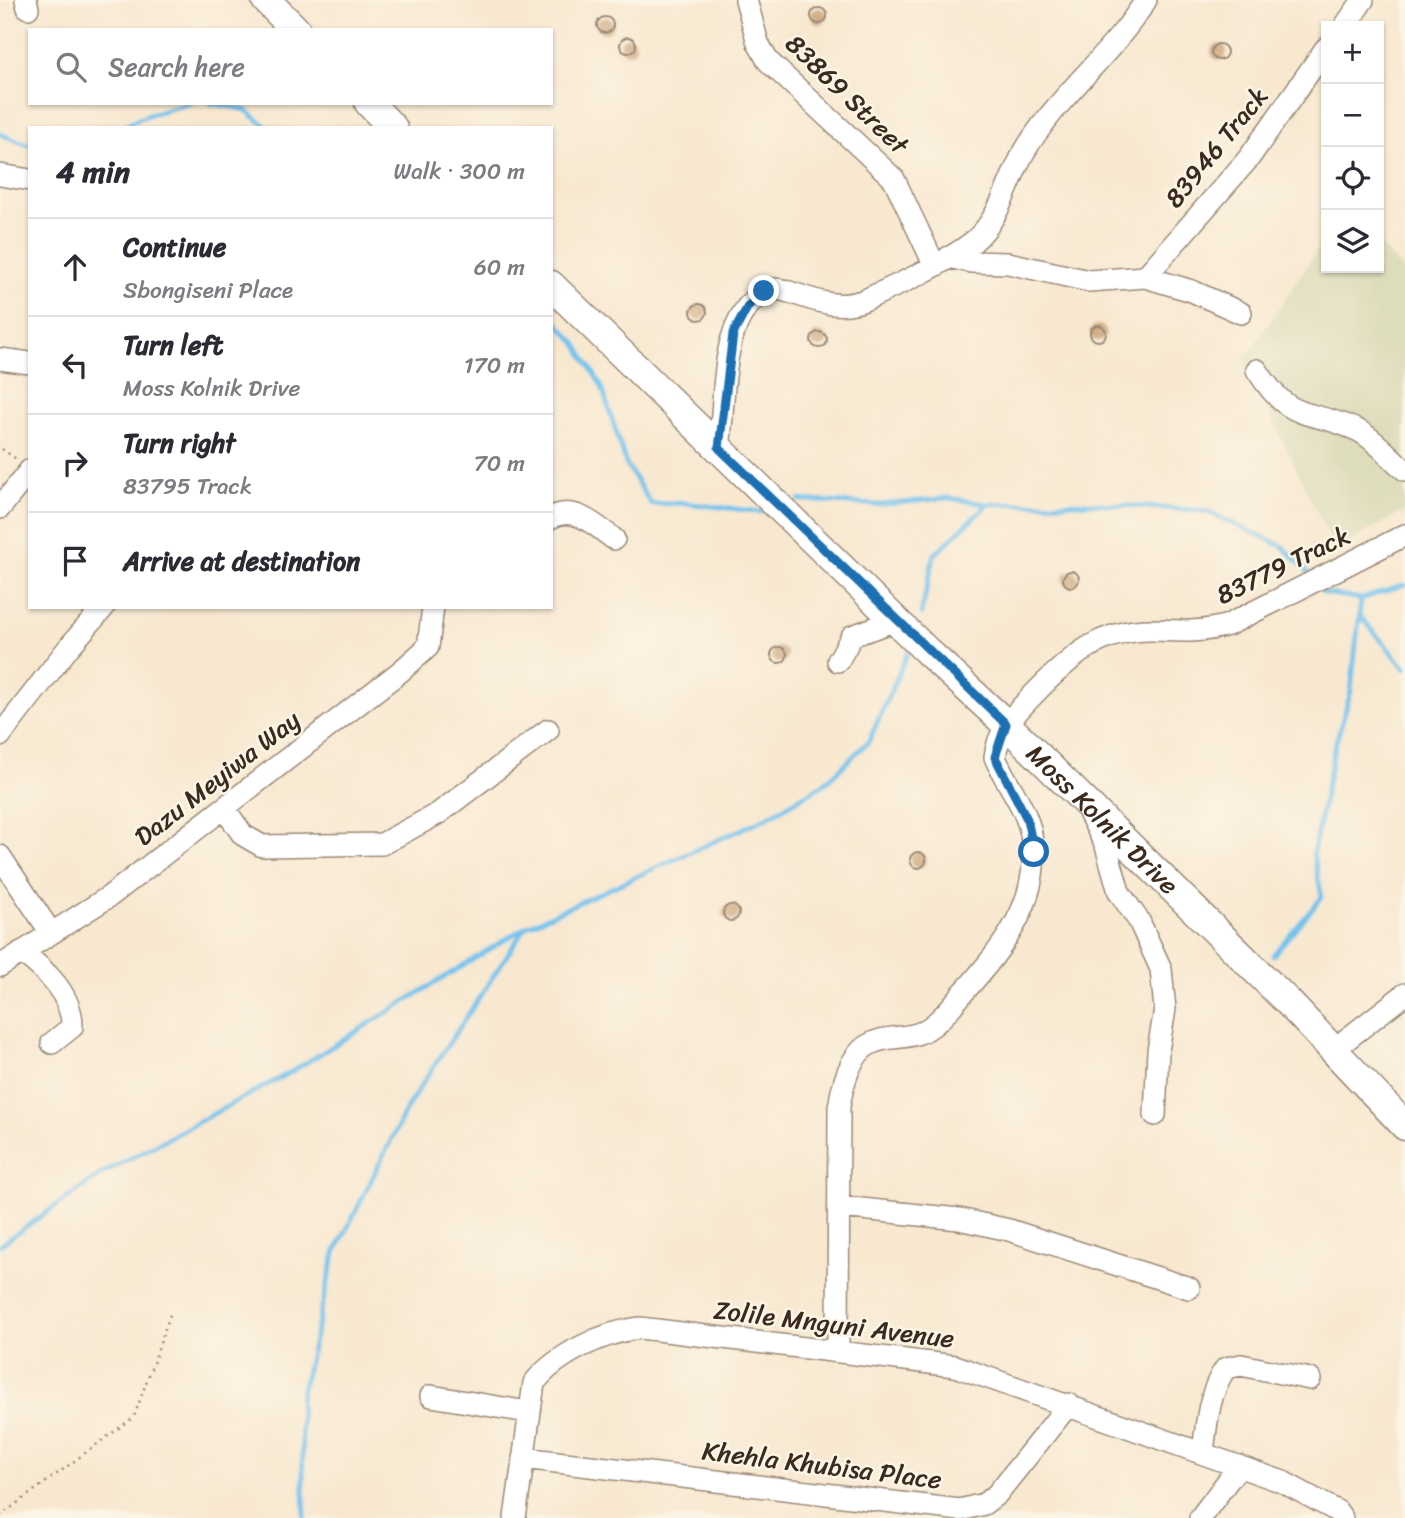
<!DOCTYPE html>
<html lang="en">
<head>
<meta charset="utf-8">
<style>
	:root { --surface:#fff; --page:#f2f2f3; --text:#2b2b33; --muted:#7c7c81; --line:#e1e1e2 }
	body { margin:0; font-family:Sriracha,sans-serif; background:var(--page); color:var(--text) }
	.controls { position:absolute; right:21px; top:21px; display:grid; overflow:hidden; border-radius:0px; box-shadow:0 2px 5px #0004 }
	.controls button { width:63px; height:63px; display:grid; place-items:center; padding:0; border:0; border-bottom:2px solid var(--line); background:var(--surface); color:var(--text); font:35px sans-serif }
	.stop { position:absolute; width:21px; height:21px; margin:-16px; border:5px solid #1f6fb2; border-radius:50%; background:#fff }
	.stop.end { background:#1f6fb2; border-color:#fff; box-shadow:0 2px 7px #0008 }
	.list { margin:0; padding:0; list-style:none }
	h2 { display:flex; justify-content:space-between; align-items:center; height:91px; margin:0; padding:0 28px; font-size:30px }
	h2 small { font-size:23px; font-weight:400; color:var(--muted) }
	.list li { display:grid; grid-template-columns:46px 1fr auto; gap:21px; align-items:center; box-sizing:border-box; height:98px; padding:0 28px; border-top:2px solid var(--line) }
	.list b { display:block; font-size:26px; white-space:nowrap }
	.list p { margin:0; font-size:23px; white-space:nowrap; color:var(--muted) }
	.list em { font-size:23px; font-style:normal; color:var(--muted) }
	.icon { flex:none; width:38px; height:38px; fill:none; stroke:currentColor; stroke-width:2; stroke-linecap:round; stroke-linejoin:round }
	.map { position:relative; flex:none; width:1405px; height:1518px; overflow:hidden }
	.search { position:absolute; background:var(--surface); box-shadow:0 2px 5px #0004; left:28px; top:28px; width:525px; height:77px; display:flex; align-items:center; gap:18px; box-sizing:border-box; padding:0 24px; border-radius:0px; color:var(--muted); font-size:26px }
	.panel { position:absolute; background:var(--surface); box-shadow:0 2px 5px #0004; left:28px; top:126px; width:525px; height:483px; border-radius:0px }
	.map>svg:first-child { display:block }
	.built { fill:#deddbb }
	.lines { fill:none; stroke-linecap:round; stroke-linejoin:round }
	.stream { stroke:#72c2ed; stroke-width:4.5 }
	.building { fill:#cfab82 }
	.minor-casing { stroke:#9a8977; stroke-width:24 }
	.major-casing { stroke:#9a8977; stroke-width:31 }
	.path { stroke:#9a8977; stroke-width:2.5; stroke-dasharray:2 5; stroke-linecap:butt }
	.minor { stroke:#fff; stroke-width:21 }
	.major { stroke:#fff; stroke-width:28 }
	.route { stroke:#1f6fb2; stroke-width:9 }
	.labels { text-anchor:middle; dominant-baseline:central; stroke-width:5; stroke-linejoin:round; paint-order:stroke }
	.street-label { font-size:26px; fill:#3b2a1e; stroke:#fcf5e5 }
</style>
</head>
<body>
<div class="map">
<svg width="1405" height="1518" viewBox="0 0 1405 1518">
	<rect width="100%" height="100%" fill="#fcf5e5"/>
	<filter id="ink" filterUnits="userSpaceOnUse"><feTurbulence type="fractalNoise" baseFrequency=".0143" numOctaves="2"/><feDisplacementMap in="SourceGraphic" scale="14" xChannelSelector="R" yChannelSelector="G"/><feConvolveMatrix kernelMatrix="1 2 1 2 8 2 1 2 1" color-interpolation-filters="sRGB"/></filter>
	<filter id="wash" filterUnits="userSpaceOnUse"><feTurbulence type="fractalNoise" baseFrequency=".00686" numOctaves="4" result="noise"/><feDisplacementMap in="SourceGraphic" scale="28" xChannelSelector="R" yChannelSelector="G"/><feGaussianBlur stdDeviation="1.57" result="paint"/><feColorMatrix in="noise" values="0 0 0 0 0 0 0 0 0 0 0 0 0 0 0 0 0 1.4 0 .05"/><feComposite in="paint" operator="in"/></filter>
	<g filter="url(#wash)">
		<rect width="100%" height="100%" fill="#f8e8d0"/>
		<path class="built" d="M1326,237V268H1379V243L1405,273V511L1335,549L1244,360Z"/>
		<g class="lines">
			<path class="stream" d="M210,103L246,110L268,128
				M120,128L145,116L191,103
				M0,134L30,146
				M551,316L576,343L602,387L626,464L651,504L684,503L762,512
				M799,500L878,505L948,498L988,504
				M1319,586L1324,593L1361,599L1405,585
				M921,614L934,555L988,504L1089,503L1206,511L1282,546L1312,576
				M1360,616L1405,668
				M1273,955L1322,897L1313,853L1335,745L1351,691L1361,599
				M0,1245L103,1173L291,1072L527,926L764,819L824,784L869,741L908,652
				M305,1518L300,1398L335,1253L409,1104L525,928"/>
		</g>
		<g id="blocks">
			<path class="building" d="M811 16a8 8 0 1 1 16 0a8 8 0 1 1-16 0Z
				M597 25a8 8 0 1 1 16 0a8 8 0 1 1-16 0Z
				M620 45a8 8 0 1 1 16 0a8 8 0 1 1-16 0Z
				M1211 52a8 8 0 1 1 16 0a8 8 0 1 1-16 0Z
				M691 312a8 8 0 1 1 16 0a8 8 0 1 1-16 0Z
				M1090 333a8 8 0 1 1 16 0a8 8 0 1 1-16 0Z
				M811 340a8 8 0 1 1 16 0a8 8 0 1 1-16 0Z
				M1063 579a8 8 0 1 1 16 0a8 8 0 1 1-16 0Z
				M771 655a8 8 0 1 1 16 0a8 8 0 1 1-16 0Z
				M910 860a8 8 0 1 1 16 0a8 8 0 1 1-16 0Z
				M723 913a8 8 0 1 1 16 0a8 8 0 1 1-16 0Z"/>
		</g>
	</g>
	<g filter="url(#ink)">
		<use href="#blocks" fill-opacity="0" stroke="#9a8977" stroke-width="2"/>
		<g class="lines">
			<g class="minor-casing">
				<path id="minor" d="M26,0L28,8
					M746,0L758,43L768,61L894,179L934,264
					M1345,26L1363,0
					M0,175L30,180
					M949,257L971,262L1008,263L1089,281L1145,277L1192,291L1241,313
					M1145,277L1249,158L1326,48
					M0,359L30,363
					M1257,370C1292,426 1309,407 1359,431C1376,440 1390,458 1405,470
					M719,448C725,406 720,337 749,305C753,301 759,294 765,291C785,280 824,318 867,299C900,284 946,263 974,241C1000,219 1007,183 1023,154C1055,98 1112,55 1146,0
					M0,508L30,470
					M551,518C574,504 596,526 614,539
					M838,661L852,636L896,620
					M0,736L69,647L104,607
					M224,808L243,835L262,846L382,844L439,813L548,730
					M1090,815L1106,846L1119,892L1139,921L1161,969L1165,1009L1158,1051L1155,1115
					M0,856L51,933
					M21,952C45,969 73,996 72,1027L52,1043
					M0,966L110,896L401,671L428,647L433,607
					M1333,1050L1405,994
					M841,1207L959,1219L1009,1230L1189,1288
					M838,1351L839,1107C842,1087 850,1052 872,1043C888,1035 907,1040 924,1031C939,1023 951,1007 962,994C1002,950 1044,898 1031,834C1025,804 1005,783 995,757C998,729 1016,713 1034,694C1069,658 1100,629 1153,630C1180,631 1201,633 1228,625L1405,535
					M431,1396L528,1412
					M1203,1453C1206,1426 1209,1390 1226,1368L1241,1365L1310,1379
					M523,1458L960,1510L984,1504L997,1494L1069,1404
					M515,1518L534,1383C557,1354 604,1332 640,1328L955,1366L1283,1482L1337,1511L1342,1518
					M1200,1518L1239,1466"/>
			</g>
			<g class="major-casing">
				<g id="major">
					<path d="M266,0L296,30"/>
					<path d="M369,103L393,128"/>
					<path id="s1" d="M551,285L928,652L1006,724L1288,1002L1405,1126"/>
				</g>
			</g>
			<path class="path" d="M2,449L16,459
				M0,1516L134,1417L171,1312"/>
			<use href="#minor" class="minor"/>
			<use href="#major" class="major"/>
		</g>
	</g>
	<g class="lines" filter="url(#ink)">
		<path class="route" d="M764,291L748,306L733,334L719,448L1006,724L995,757L1027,819L1034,852"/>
	</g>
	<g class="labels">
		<g class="street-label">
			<text transform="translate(847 94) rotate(44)">83869 Street</text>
			<text transform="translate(1216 147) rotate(-51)">83946 Track</text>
			<text transform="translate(1283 565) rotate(-26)">83779 Track</text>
			<text transform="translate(217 778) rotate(-38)">Dazu Meyiwa Way</text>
			<text stroke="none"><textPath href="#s1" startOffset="768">Moss Kolnik Drive</textPath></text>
			<text transform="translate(834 1324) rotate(7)">Zolile Mnguni Avenue</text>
			<text transform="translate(822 1465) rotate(7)">Khehla Khubisa Place</text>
		</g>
	</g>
</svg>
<div class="controls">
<button>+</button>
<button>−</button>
<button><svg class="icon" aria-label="locate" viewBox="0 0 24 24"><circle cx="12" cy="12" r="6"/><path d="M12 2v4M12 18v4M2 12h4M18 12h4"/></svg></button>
<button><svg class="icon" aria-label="layers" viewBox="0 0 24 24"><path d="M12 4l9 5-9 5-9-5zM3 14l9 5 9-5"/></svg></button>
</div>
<div class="stop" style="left:1034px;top:852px"></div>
<div class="stop end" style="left:764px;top:291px"></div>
<div class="search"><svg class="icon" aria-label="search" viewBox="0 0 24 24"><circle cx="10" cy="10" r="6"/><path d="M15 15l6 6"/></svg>Search here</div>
<section class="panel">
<h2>4 min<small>Walk · 300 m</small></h2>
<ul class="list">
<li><svg class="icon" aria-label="ahead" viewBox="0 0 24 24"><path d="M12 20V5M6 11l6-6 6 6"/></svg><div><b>Continue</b><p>Sbongiseni Place</p></div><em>60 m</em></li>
<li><svg class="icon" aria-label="left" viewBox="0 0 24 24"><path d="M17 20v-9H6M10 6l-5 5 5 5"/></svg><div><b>Turn left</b><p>Moss Kolnik Drive</p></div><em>170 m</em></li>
<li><svg class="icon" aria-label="right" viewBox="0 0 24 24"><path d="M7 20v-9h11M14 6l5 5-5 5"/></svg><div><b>Turn right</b><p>83795 Track</p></div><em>70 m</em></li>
<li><svg class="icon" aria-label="arrive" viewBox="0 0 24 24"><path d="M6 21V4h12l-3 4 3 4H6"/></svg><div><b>Arrive at destination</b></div></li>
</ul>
</section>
</div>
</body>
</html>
